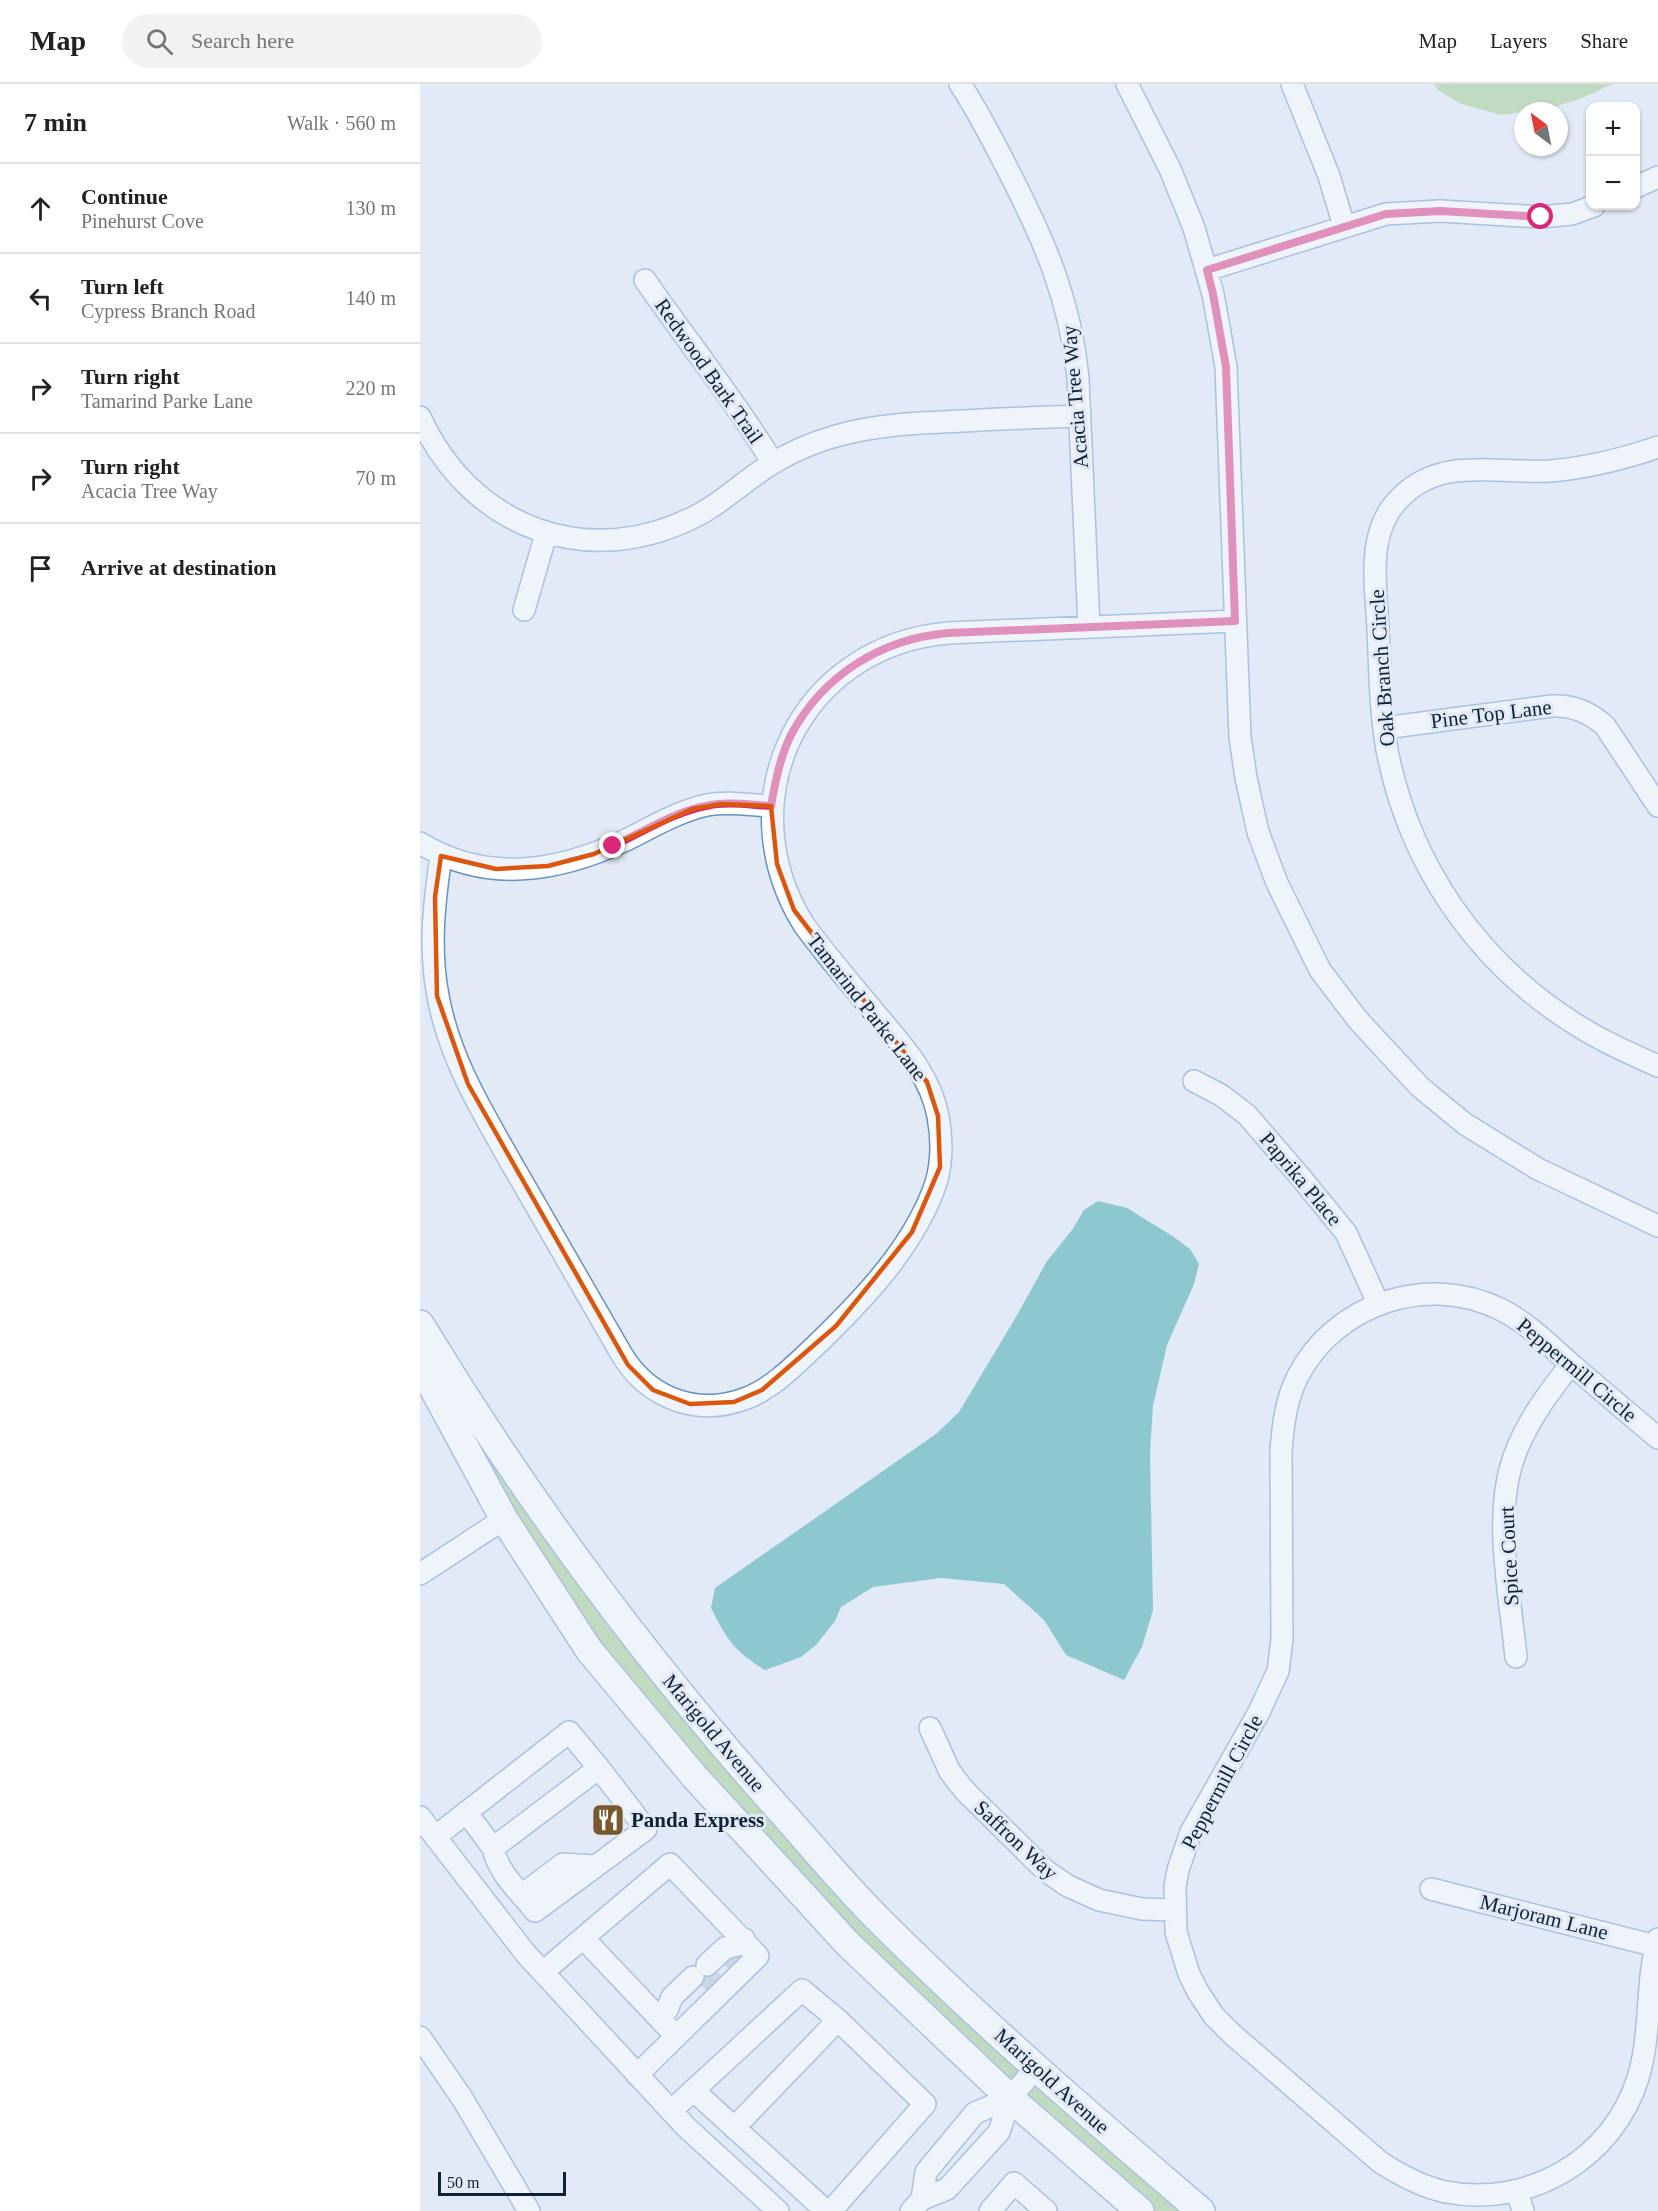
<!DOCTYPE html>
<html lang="en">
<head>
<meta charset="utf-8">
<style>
	:root { --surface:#fff; --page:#f2f2f2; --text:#202124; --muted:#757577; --line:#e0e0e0 }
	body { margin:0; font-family:Georgia,serif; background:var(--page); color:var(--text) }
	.controls { position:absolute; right:18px; top:18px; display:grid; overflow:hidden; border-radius:12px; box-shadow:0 2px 4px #0004 }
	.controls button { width:54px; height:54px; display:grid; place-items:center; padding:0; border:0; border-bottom:2px solid var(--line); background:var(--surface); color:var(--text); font:30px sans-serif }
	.compass { position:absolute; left:1094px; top:18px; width:54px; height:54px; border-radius:50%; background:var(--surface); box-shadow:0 2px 4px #0004; rotate:328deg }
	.scale { position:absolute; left:18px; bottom:15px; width:128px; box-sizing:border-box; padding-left:6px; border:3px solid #112136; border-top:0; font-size:16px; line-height:21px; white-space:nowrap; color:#112136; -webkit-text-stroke:4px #e1eaf5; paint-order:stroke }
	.stop { position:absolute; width:18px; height:18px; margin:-14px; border:4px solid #db2777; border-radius:50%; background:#fff }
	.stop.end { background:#db2777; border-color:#fff; box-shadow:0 2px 6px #0008 }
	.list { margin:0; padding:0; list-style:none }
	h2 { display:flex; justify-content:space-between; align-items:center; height:78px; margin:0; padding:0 24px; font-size:26px }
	h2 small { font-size:20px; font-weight:400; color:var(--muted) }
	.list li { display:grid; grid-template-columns:39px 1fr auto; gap:18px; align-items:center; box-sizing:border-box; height:90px; padding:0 24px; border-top:2px solid var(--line) }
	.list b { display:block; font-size:22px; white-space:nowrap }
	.list p { margin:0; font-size:20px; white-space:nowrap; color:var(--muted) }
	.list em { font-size:20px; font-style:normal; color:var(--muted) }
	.icon { flex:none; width:33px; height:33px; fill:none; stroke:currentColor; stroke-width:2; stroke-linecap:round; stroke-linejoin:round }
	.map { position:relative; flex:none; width:1238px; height:2127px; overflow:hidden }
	header { display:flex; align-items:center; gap:36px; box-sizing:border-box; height:84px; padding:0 30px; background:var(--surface); border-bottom:2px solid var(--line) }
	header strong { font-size:28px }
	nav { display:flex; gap:33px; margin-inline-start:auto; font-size:21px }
	.search { width:420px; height:54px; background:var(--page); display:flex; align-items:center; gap:15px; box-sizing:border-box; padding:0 21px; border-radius:33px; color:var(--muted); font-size:22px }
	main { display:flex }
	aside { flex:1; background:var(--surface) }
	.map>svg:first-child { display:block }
	.green { fill:#98c980 }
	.water { fill:#29a0a0 }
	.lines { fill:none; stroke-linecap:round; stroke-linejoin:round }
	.minor-tunnel { stroke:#b7c2cf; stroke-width:21; stroke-dasharray:21 10; stroke-linecap:butt }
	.minor-casing { stroke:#6891c6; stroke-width:24 }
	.major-casing { stroke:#6891c6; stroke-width:30 }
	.minor { stroke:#fff; stroke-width:21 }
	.major { stroke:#fff; stroke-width:27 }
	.route { stroke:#db2777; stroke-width:8 }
	.marked { fill:none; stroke:#dd560e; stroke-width:4.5; stroke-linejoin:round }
	.labels { text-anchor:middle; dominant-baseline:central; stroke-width:6; stroke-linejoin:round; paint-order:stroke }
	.street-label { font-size:21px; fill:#112136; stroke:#e1eaf5 }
	.poi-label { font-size:21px; font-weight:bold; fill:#112136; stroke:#e1eaf5; text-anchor:start }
</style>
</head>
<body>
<header>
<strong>Map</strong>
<div class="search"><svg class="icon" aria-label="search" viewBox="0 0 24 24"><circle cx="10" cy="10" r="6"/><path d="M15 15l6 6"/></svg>Search here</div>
<nav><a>Map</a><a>Layers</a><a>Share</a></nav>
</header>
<main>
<aside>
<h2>7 min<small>Walk · 560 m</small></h2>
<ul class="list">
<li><svg class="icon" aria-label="ahead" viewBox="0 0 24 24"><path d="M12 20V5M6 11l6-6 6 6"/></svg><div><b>Continue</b><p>Pinehurst Cove</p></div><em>130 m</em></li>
<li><svg class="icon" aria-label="left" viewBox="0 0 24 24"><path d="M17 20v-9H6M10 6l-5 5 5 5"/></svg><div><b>Turn left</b><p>Cypress Branch Road</p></div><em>140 m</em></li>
<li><svg class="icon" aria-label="right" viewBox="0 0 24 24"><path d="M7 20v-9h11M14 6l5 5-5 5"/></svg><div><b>Turn right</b><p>Tamarind Parke Lane</p></div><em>220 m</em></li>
<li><svg class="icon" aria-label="right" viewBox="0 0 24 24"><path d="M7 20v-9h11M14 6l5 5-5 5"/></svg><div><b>Turn right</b><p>Acacia Tree Way</p></div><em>70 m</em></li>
<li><svg class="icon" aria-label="arrive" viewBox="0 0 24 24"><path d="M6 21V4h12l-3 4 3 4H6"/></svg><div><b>Arrive at destination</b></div></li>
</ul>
</aside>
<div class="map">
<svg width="1238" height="2127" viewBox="0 0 1238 2127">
	<rect width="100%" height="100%" fill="#e1eaf5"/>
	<path class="green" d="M1014,0H1193L1157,16L1126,25L1081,31L1041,20L1018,6Z
		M23,1296L100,1409L602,1985L589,2001L435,1855L176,1560L92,1431Z
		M617,1998L767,2127H733L603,2014Z"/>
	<path class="water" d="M678,1117L707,1124L754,1153L770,1165L779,1180L774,1200L747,1261L733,1322L730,1368L733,1526L722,1563L704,1596L646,1571L624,1536L584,1500L521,1494L453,1503L421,1523L415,1537L396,1561L381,1573L345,1586C314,1567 307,1556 291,1524L295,1504L516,1350L539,1328L596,1233L627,1177L652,1146L664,1126Z"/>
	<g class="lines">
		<path class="minor-tunnel" d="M282,1902L311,1874L318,1861"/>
		<g class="minor-casing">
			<path id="minor" d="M540,0C558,27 572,55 587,84C623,154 650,213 658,294L669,543
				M707,0L750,85L774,144L793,210L806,283L820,653L826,694L838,748L857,799L900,886L938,936L1000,1003L1045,1040L1118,1085L1238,1142
				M872,0L909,92L924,142
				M1216,103L1238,93
				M787,186L966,130L1020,127L1121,133L1152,130L1174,122
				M225,196C267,257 314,315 353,379
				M0,333C51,445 170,489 280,430C300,419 317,404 335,391C360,373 387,360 416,352C458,340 500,339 542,337C582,335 621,333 660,332
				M1238,363C1203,375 1167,384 1130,387C1079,390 1023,372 982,412C945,446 956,500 958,545C960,585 960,626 967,666C989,779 1055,876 1152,938C1179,956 1209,969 1238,982
				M104,526L126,450
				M964,644L1132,622C1153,621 1170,628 1185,642L1238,722
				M0,759C67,800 138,788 206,756C232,743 259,727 287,721C307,717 330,721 351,722
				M21,772C14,819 9,865 18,912C29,974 62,1027 93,1082C129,1145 166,1208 202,1271C229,1315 278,1333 327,1314C352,1304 373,1283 392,1265C440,1219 494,1164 516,1099C522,1078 522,1053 518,1032C510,990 481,960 455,929C431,900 406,871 384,841C306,716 380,562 528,549L815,537
				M774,997L801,1011L827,1031L883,1096L926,1149L958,1219
				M1238,1354C1209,1330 1180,1305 1152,1281C1129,1261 1108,1239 1080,1225C1007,1189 915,1220 878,1292C866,1315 863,1341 861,1367L862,1555L858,1587L839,1628L771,1748L758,1786L755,1803L756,1848L769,1890L778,1908L794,1932L813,1951L960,2078C980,2091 1002,2103 1026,2108C1109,2124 1193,2075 1218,1994C1232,1949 1225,1900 1238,1855
				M0,1490L84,1435
				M1096,1573C1090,1509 1071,1426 1097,1365C1110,1333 1130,1307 1151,1280
				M510,1644L530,1688L545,1707L626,1787L648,1802L679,1816L722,1825L754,1826
				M0,1733L106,1870L266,2043L358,2127
				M15,1753L149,1648L179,1684L73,1764L46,1728
				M73,1764C78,1789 99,1807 115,1827L226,1745L179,1684
				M1011,1805L1236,1862
				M102,1811L143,1780L174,1782
				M163,1854L256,1952
				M287,1881L305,1864L318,1861L324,1855
				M123,1888L250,1780L338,1872L217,1991
				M238,1933L247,1926L252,1913L273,1893
				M0,1953L42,2014L109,2127
				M273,2006L406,2127
				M251,2027L382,1906L418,1936L505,2020L411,2127
				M314,2044L418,1936
				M1097,2107L1103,2127
				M502,2115L506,2088L555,2029L590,2014
				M491,2127L502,2115L527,2105L579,2048L590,2014L615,1985
				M570,2127L594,2099L626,2127"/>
		</g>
		<g class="major-casing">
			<path id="major" d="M0,1240C106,1415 229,1581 366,1733C396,1767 426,1803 458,1835C561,1938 671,2033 781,2127
				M0,1280L84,1435L169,1566L274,1692L429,1861L590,2014L720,2127"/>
		</g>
		<use href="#minor" class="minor"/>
		<use href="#major" class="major"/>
	</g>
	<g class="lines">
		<path class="route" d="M193,762C223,748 254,728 286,722C307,717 330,721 351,722C355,699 360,673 371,651C403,591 461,555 528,549L815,537L806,283L793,210L787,186L966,130L1020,127L1121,133"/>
	</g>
	<path d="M0 0H1238V2127H0ZM302,720L351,722L357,780L374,826L507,998L518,1032L520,1083L492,1148L416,1242L342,1306L314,1318L270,1320L233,1306L208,1281L48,1000L17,912L15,813L21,772L76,785L128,782L174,770L272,725Z" fill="#e1eaf5" fill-opacity=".55" fill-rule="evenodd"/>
	<path class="marked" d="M302,720L351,722L357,780L374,826L507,998L518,1032L520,1083L492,1148L416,1242L342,1306L314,1318L270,1320L233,1306L208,1281L48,1000L17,912L15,813L21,772L76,785L128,782L174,770L272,725Z"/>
	<defs>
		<g id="restaurant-square" transform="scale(1.725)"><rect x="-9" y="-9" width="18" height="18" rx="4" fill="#77592d" stroke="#e1eaf5"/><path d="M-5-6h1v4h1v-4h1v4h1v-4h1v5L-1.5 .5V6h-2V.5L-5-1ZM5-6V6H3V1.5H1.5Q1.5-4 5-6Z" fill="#fff"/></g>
	</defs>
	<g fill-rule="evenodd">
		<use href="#restaurant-square" x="188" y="1736"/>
	</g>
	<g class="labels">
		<g class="street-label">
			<text transform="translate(289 287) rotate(55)">Redwood Bark Trail</text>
			<text transform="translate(655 313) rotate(-95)">Acacia Tree Way</text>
			<text transform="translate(962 584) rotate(-94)">Oak Branch Circle</text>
			<text transform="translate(1071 630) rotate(-7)">Pine Top Lane</text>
			<text transform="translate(447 923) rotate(52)">Tamarind Parke Lane</text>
			<text transform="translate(881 1095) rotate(50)">Paprika Place</text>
			<text transform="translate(1157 1286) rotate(40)">Peppermill Circle</text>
			<text transform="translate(1089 1472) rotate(-93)">Spice Court</text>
			<text transform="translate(294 1649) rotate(50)">Marigold Avenue</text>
			<text transform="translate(802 1698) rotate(-62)">Peppermill Circle</text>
			<text transform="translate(596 1756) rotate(43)">Saffron Way</text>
			<text transform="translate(1124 1833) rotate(14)">Marjoram Lane</text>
			<text transform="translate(632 1997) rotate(42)">Marigold Avenue</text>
		</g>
		<g class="poi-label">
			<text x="211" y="1736">Panda Express</text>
		</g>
	</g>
</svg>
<div class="controls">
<button>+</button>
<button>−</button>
</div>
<svg class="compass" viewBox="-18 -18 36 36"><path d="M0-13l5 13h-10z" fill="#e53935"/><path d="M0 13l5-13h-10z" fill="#757577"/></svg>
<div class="scale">50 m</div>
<div class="stop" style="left:1121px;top:133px"></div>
<div class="stop end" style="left:193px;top:762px"></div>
</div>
</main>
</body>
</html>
